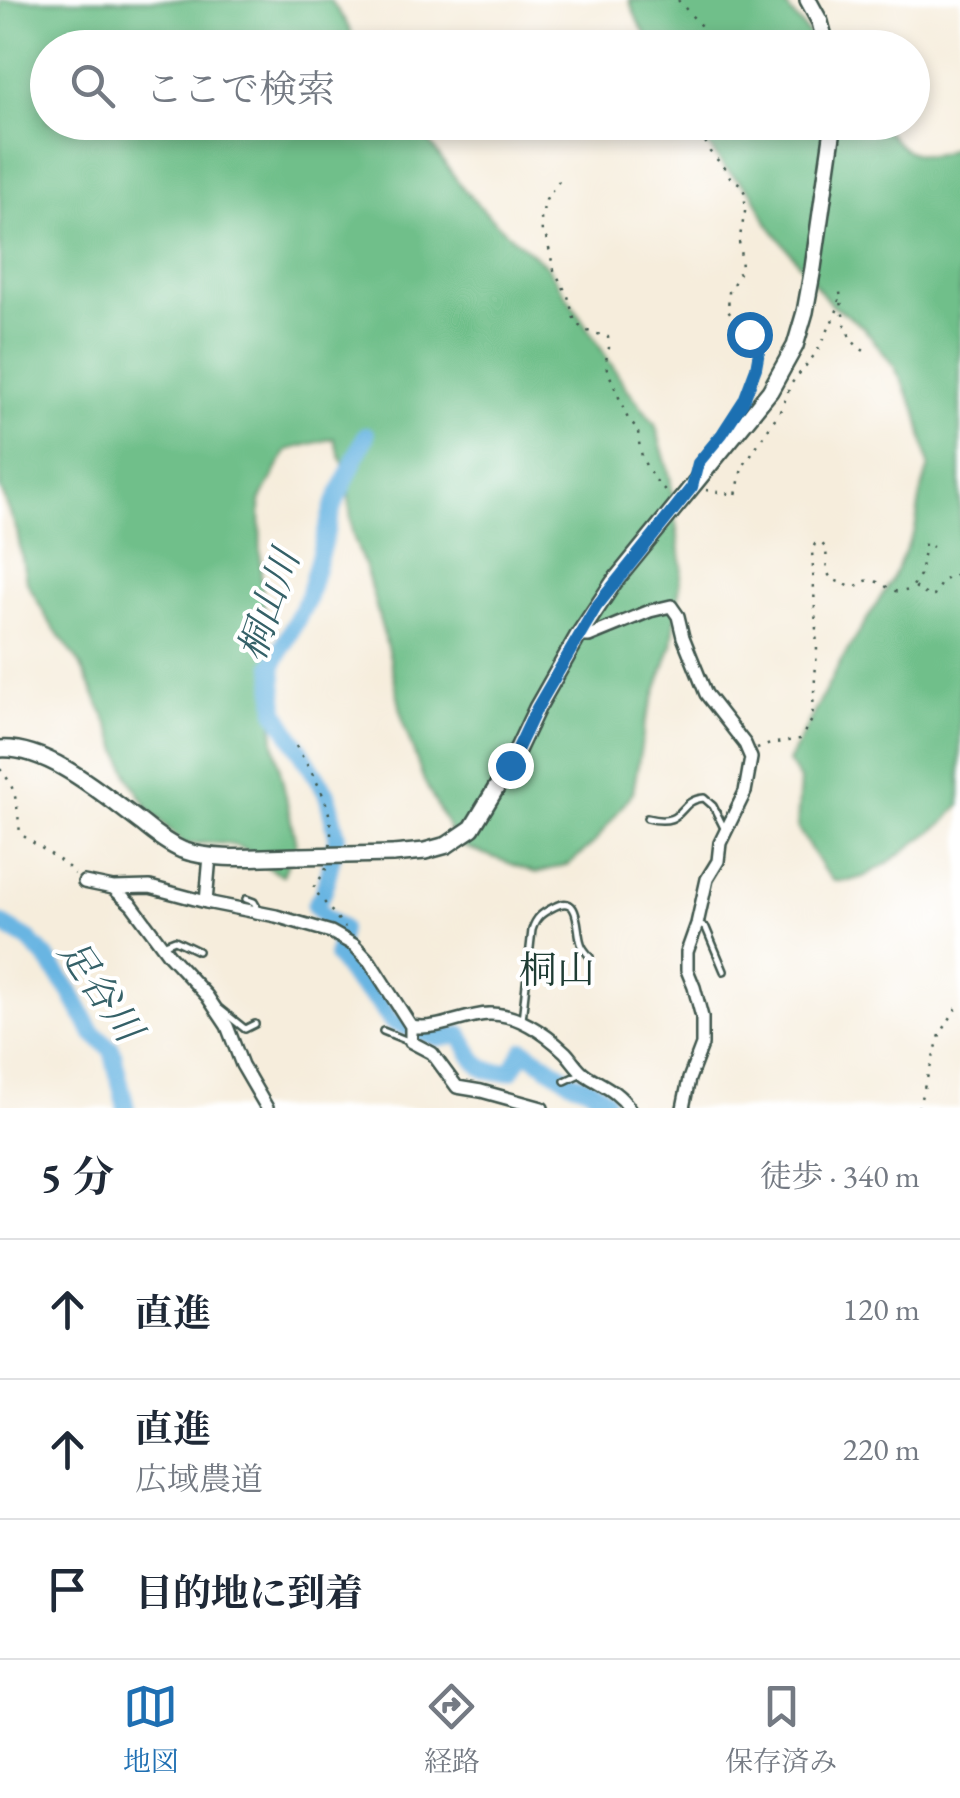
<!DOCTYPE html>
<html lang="ja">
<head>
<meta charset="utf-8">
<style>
	:root { --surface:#fff; --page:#f2f2f3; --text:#1f2937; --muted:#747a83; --line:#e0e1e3; --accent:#1f6fb2 }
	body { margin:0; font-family:"EB Garamond","Noto Serif JP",serif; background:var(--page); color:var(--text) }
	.stop { position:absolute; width:30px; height:30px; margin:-22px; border:8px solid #1f6fb2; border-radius:50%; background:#fff }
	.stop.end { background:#1f6fb2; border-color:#fff; box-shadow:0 2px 10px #0008 }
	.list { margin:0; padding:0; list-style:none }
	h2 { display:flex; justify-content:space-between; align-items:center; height:130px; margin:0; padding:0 40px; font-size:42px }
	h2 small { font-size:32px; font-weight:400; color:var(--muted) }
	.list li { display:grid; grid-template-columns:65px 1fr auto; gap:30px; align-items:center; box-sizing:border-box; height:140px; padding:0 40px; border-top:2px solid var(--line) }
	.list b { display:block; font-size:38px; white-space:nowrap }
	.list p { margin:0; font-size:32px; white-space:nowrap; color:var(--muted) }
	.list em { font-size:32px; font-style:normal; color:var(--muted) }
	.icon { flex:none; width:55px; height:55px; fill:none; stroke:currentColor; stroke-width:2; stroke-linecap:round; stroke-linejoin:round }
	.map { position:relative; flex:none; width:960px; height:1108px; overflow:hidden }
	.search { position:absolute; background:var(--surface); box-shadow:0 5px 15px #0003; left:30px; right:30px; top:30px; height:110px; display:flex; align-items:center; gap:25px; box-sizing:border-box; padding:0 35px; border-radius:55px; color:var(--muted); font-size:38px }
	.sheet { height:550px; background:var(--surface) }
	nav { display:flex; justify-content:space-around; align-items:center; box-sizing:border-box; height:140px; border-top:2px solid var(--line); background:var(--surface); font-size:28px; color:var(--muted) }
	nav a { display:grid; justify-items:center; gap:5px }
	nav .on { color:var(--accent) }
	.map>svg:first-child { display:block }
	.forest { fill:#70bf8a; stroke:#487e5f; stroke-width:2.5 }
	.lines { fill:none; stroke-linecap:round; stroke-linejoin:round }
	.river { stroke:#69b5e2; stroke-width:18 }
	.lane-casing { stroke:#3f574d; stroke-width:10 }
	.street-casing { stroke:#3f574d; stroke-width:16 }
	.secondary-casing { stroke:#3f574d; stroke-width:20 }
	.path { stroke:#3f574d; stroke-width:2.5; stroke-dasharray:2.5 8; stroke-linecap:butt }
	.lane { stroke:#fff; stroke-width:5 }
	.street { stroke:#fff; stroke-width:11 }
	.secondary { stroke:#fff; stroke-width:15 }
	.secondary-bridge-casing { stroke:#3f574d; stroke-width:20; stroke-linecap:butt }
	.secondary-bridge { stroke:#fff; stroke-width:15 }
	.route { stroke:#1f6fb2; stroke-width:12 }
	.labels { text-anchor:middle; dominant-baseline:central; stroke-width:8; stroke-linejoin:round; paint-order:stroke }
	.water-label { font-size:38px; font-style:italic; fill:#356168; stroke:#fff }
	.neighbourhood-label { font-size:38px; fill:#1f3d34; stroke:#fff }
</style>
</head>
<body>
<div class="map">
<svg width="960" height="1108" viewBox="0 0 960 1108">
	<rect width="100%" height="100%" fill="#fff"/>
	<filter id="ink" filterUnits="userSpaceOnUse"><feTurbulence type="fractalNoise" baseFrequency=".01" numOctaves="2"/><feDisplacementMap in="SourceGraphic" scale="20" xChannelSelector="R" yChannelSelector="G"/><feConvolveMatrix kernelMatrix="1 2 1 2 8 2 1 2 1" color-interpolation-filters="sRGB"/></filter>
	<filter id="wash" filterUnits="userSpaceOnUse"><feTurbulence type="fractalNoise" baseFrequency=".0048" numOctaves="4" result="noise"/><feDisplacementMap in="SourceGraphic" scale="40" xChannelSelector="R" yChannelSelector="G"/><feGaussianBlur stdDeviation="2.25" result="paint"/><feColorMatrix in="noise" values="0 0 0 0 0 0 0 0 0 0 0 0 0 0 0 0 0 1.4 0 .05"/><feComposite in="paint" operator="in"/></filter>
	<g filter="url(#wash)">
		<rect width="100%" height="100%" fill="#f6eddc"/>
		<path class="forest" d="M0,0H330L345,21L359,47L48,48V122L415,123L465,191L500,227L547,266L626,387L655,424L670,477L682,567L672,645L645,723L633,792L594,843L569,864L536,873L457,844L424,781L404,725L390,658L366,570L352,533L347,475L334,438L287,450L260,501L261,579L270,659L274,742L296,844L283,875C268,871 262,861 249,852C231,840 205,843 184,844L150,811L130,779L112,732L79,662L48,620L26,580L17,531L0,487Z
			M629,0H781L819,47H654L639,24Z
			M696,123H878C887,131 897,146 908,151C925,159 948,155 960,141V804L945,822L886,864L863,877L849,881H834L823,869L797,827L800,780L788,762L840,663L891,581L915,530L921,493L929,466L917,412L894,366L863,327L829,302L768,224L752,192L725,168L705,141Z"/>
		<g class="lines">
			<path class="river" d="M366,435L333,507L307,600L273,665L276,711L327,794L337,836L324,891L315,906L326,918L341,928L337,956L355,981L379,1003L392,1022L439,1038L461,1035C475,1062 478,1075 511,1071L524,1050L572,1082L590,1088L605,1099L600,1108
				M0,923L29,940L48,960L70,991L92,1032L112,1050L126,1108"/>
		</g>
	</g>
	<g filter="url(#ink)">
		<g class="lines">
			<g class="lane-casing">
				<path id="lane" d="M647,818C687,828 676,800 704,798L713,806L724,828
					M246,899L254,902L258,909
					M697,924L706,928L724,971
					M165,944L175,940L198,951
					M220,1009L245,1029L255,1024
					M522,1020L532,930C536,917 542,913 554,907C581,892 576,930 581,943C582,948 587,953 590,957
					M383,1031L408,1041
					M565,1081L580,1074"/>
			</g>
			<g class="street-casing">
				<path id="street" d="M578,636H589L650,611L671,606L678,616L683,637L706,694L745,744L751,758L745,792L720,843L718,861L707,879L697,924L687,952V970L694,987L702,1017V1045L689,1079L683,1108
					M84,882L113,888L150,887L206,902L276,916L331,932L354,945L370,962L411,1026C439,1031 462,1015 489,1014C516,1013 545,1033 565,1052C572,1059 577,1069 586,1075C603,1086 618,1091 629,1108
					M113,888L132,905L169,955L207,996L227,1026L242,1065L267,1108
					M206,902L210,856
					M411,1026V1042L432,1053L457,1087L481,1091L542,1108"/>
			</g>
			<g class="secondary-casing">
				<path id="secondary" d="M808,0L820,22L827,48
					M0,749C49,746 105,796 143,824C155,834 168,844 182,850C215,862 264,856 299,856
					M393,854L425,851L447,845L472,828L510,765L537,708L578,636L614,582L770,391L795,346L805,312L813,268L834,122"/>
			</g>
			<path class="path" d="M678,0L700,25L712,48
				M712,122L705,141L710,152L725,168L730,177L740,184L745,193V212L739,241L742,267L729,292L728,311L740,327L760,346L756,368L739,408
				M559,181L546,200L541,218L542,233L547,240L554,270L568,296L575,322L584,330L608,337L609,348L605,364L628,419L638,429C639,460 648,474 670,495
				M706,490L736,495L742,468L782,408L791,384L816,353L824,339L838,308L840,292C843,315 844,344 869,353
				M915,587L928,596H934L942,581L960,573
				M296,746C314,778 336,806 330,845
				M757,749L770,744L800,739L812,720L817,650L812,550L815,544L821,543L826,548C828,569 821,577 845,584C847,585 849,587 852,587C861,586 864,578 874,581C890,585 891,597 911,589L920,575L925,543L933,547
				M0,769C18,789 17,808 20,833C38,848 60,857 75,874
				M326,868L325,872L313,888L345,928
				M918,1108L940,1035L960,1002"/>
			<use href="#lane" class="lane"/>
			<use href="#street" class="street"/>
			<use href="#secondary" class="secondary"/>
			<g class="secondary-bridge-casing">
				<path id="secondary-bridge" d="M299,856L393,854"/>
			</g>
			<use href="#secondary-bridge" class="secondary-bridge"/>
		</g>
	</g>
	<g class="lines" filter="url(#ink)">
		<path class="route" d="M510,765L537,708L596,607L692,487L698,463L722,434L744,400L756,368L760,346L749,334"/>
	</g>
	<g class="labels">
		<g class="water-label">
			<text transform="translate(268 605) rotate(-71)">桐山川</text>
			<text transform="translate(101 990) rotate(55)">足谷川</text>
		</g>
		<g class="neighbourhood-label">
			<text x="557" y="969">桐山</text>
		</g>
	</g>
</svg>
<div class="stop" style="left:749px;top:334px"></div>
<div class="stop end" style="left:510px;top:765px"></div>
<div class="search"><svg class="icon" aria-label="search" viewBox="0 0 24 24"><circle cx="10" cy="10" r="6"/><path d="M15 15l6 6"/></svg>ここで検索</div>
</div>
<section class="sheet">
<h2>5 分<small>徒歩 · 340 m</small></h2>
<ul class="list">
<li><svg class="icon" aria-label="ahead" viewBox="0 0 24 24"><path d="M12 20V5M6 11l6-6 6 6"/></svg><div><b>直進</b></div><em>120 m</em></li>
<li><svg class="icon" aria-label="ahead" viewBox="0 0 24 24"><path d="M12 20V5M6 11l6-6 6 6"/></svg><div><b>直進</b><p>広域農道</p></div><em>220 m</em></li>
<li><svg class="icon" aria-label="arrive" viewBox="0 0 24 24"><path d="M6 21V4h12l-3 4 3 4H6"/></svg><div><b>目的地に到着</b></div></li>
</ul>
</section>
<nav>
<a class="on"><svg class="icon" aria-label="map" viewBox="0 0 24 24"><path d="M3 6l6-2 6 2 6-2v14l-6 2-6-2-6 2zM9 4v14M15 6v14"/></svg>地図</a>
<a><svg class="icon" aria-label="directions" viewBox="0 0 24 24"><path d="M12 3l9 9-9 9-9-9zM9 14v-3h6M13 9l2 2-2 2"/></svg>経路</a>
<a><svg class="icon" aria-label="saved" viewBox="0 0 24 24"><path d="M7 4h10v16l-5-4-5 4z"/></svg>保存済み</a>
</nav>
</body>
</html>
